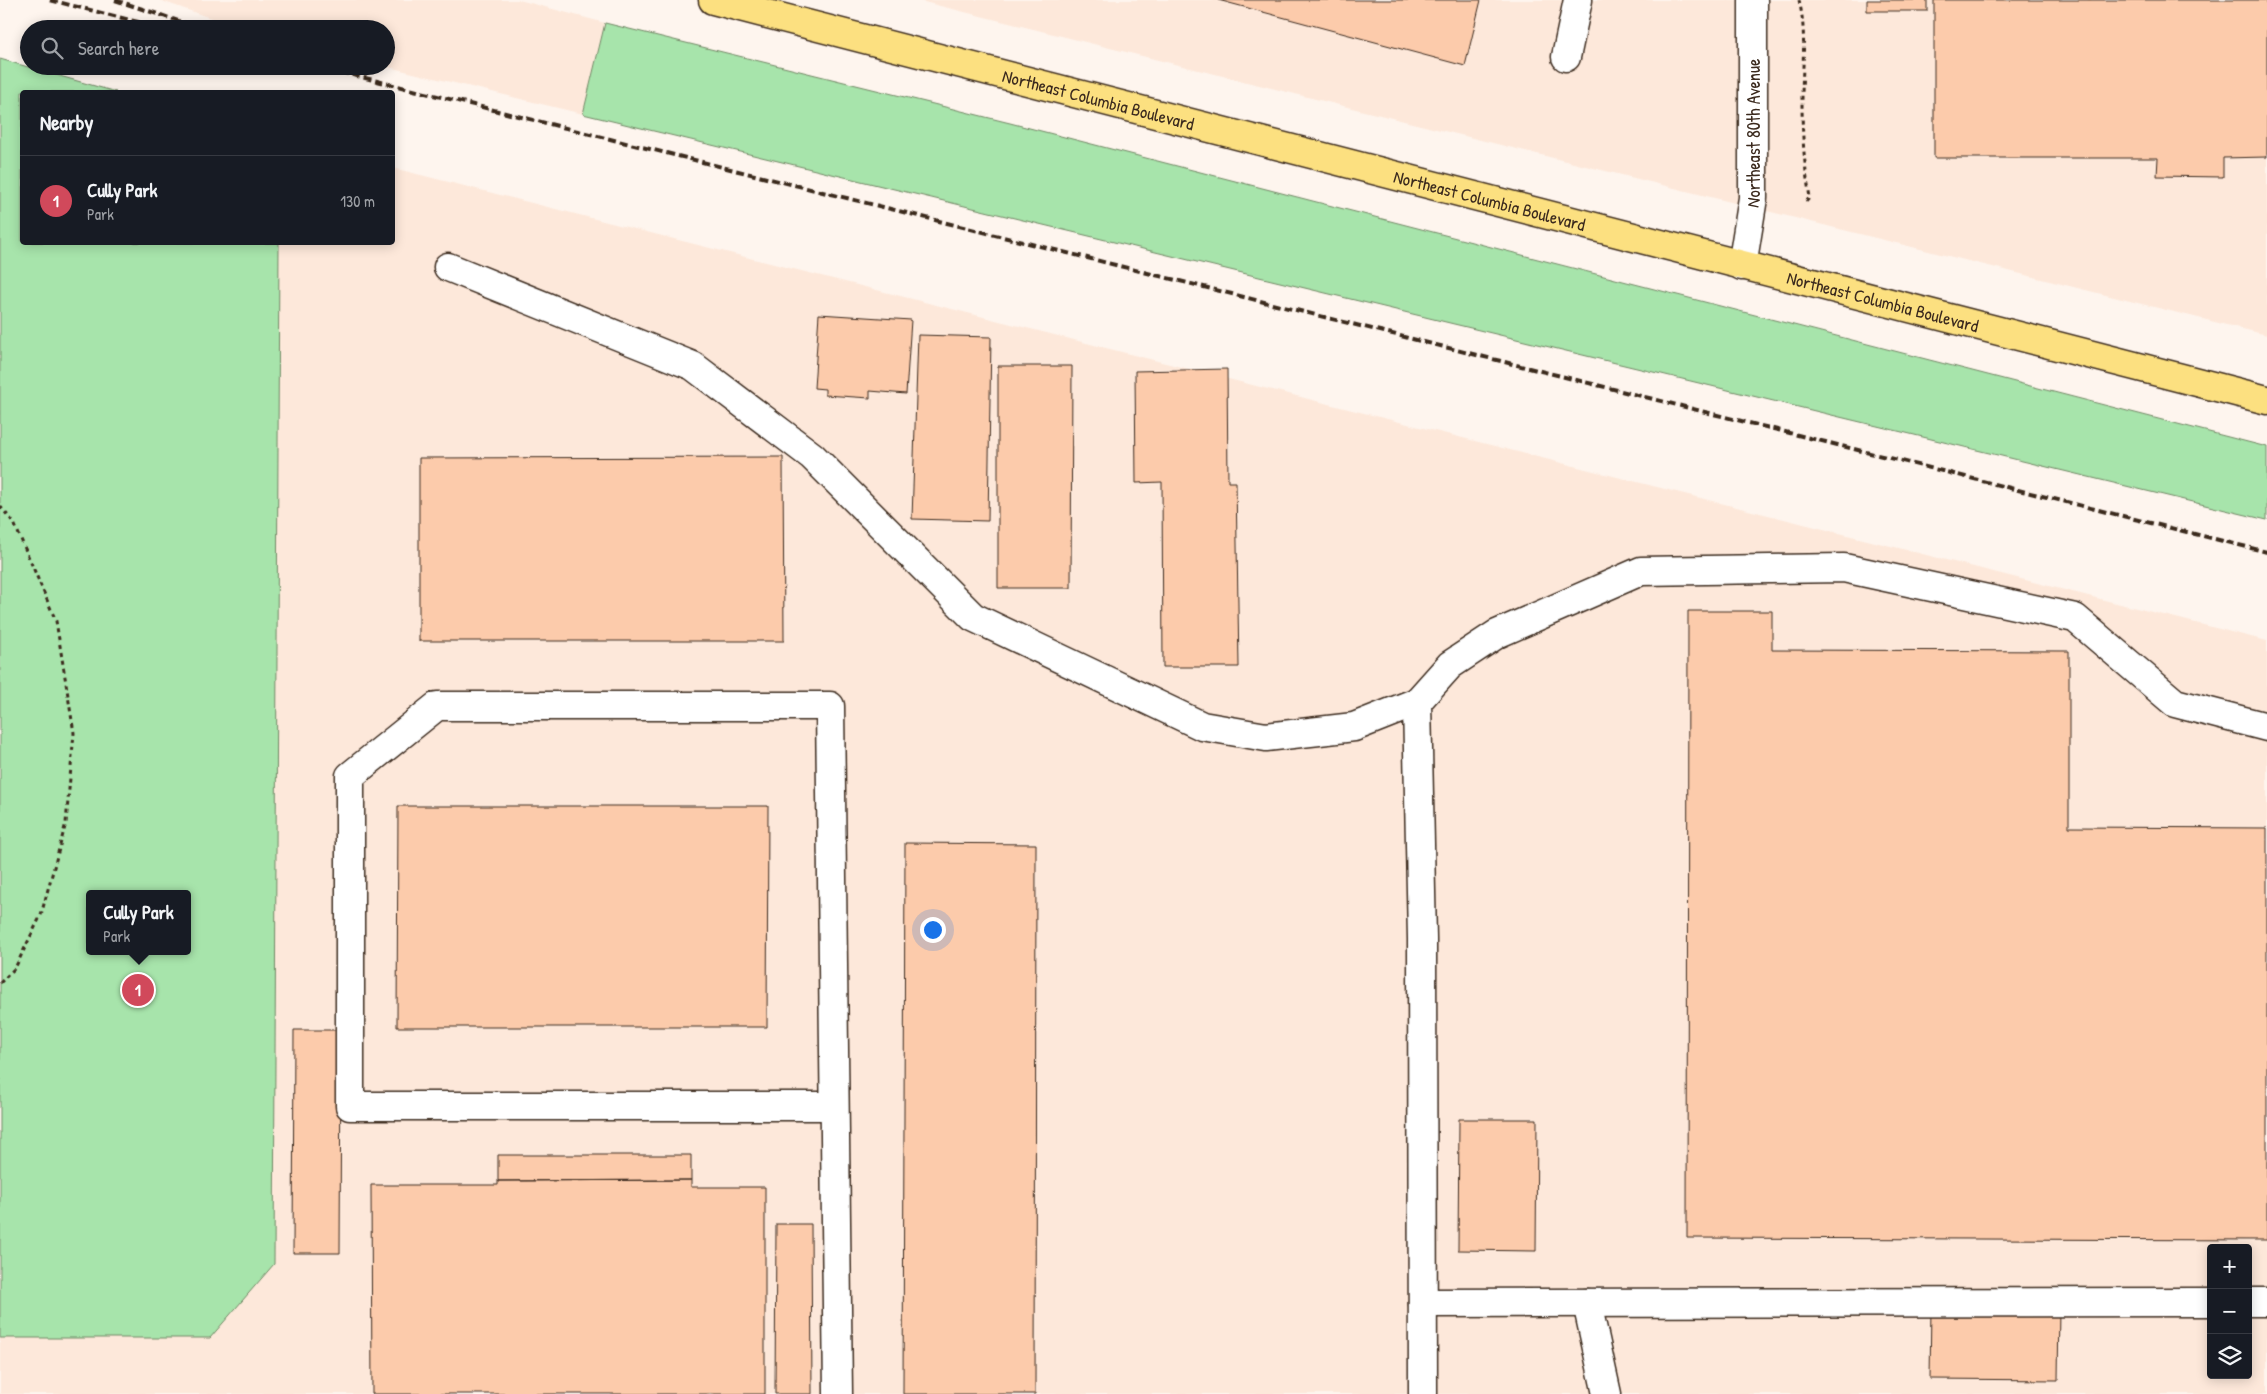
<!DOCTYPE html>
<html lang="en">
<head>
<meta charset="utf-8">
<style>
	:root { --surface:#171b24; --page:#20242c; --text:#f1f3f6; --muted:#9ea1a6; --line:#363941; --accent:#d1495b }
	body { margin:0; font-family:"Patrick Hand",sans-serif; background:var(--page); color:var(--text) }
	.controls { position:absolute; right:15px; bottom:15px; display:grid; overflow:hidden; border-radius:5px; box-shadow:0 2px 12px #0003 }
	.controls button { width:45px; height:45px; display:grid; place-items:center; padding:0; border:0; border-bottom:1px solid var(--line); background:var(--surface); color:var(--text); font:25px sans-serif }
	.you { position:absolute; left:932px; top:929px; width:18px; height:18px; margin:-12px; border:4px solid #fff; border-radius:50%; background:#1a73e8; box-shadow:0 0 0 8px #1a73e833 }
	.badge { display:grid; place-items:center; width:32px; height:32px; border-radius:50%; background:var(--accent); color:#fff; font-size:16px; font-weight:700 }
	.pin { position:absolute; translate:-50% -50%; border:2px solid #fff; box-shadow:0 1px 5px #0006 }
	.popup { position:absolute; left:86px; top:890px; width:105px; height:65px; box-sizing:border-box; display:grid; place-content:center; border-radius:5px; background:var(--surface); filter:drop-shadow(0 1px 4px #0005); font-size:16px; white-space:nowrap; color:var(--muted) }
	.popup b { font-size:19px; color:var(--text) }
	.popup::after { content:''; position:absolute; left:50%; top:100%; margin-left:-10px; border:10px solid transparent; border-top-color:var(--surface) }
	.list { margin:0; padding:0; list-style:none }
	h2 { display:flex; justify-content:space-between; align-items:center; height:65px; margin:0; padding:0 20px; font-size:21px }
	h2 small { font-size:16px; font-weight:400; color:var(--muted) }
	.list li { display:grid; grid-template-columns:32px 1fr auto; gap:15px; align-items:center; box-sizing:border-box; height:90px; padding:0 20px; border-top:1px solid var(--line) }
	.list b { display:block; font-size:19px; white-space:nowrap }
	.list p { margin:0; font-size:16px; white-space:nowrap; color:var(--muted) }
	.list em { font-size:16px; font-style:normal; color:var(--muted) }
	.icon { flex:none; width:28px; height:28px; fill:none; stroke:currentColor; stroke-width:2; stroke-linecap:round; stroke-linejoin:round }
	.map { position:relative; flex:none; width:2267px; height:1394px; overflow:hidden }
	.search { position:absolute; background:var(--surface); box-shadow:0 2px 12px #0003; left:20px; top:20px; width:375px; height:55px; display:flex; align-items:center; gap:12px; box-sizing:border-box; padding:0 18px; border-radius:28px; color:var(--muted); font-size:19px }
	.panel { position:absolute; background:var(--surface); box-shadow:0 2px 12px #0003; left:20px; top:90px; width:375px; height:155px; border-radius:5px }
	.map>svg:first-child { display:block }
	.built { fill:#fde8da; fill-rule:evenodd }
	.green { fill:#a7e4ab; stroke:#718764; fill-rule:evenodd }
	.building { fill:#fccbab; stroke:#3b2a1e }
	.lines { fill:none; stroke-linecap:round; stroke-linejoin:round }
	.minor-casing { stroke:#3b2a1e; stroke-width:31 }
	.major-casing { stroke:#3b2a1e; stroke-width:31 }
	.path { stroke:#3b2a1e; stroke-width:3; stroke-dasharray:4 4; stroke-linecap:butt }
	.minor { stroke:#fff; stroke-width:28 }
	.major { stroke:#fce080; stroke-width:28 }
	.rail { stroke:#3b2a1e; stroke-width:4; stroke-dasharray:8 4; stroke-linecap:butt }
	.labels { text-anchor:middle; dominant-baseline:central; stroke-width:4.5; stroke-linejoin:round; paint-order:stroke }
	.street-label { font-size:18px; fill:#3b2a1e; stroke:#fff }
</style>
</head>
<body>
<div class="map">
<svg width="2267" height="1394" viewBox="0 0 2267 1394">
	<rect width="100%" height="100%" fill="#fef5ee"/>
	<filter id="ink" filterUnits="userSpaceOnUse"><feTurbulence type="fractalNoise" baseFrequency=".02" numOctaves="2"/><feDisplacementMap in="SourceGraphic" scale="10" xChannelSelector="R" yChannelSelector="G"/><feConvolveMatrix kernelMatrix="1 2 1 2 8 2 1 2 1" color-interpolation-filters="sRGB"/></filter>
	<g filter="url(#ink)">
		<path class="built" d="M159,0H519L605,23L583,114L384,66H386V29H242Z
			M916,0H2267V335Z
			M393,168L2267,641V1394H0V1338H210L274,1264L279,243L392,242ZM2211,1248H2248V1375H2211Z"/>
		<path class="green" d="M605,23L1010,123L2267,447V520L583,114Z
			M0,59L116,92H22V242L279,243L274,1264L210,1338H0ZM89,894H187V951H89Z"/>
		<path class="building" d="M1218,0H1481L1465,66Z
			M1867,0H1927V11H1867Z
			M1934,0H2267V157L2223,158V177L2157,176L2158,158H1934Z
			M819,314L911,320L906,394L870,391V398L825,395V389L814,388Z
			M918,335L991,337L988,521L912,519Z
			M998,366H1072L1071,588H998Z
			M1227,369L1228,482H1236L1239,667H1163L1162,482L1136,483L1135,371Z
			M783,457L784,641H419V458Z
			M1688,611H1772V650L2069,651V827L2267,828V1240L1687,1238Z
			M398,806H768L767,1027H397Z
			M905,843L1036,844L1035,1394H903Z
			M294,1030H341L340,1253H293Z
			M1459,1119H1537L1536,1251L1458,1250Z
			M498,1155H691V1180L498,1181Z
			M691,1180V1187H765V1394H372L371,1185H498V1181Z
			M776,1224H811L812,1394H775Z
			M1931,1307H2059L2058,1380L1930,1379Z"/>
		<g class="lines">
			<g class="minor-casing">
				<g id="minor">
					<path d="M1566,57L1578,0"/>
					<path id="s1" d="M1742,266L1753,198V0"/>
					<path d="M448,267L693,366L812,456L973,617L1202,726L1266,737L1354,727L1417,702"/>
					<path d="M834,1106H350V776L437,706H830L838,1394"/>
					<path d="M2248,1302H2267"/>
					<path d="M1423,1303L2211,1302"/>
					<path d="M1587,1303L1607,1394"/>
					<path d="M1423,1394L1422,939L1417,702L1450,665L1497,634L1641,571L1844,568L2075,618L2175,703L2267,727"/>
				</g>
			</g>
			<g class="major-casing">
				<g id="major">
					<path id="s2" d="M713,0L2267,400"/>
				</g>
			</g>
			<path class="path" d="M1799,0C1807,33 1802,67 1802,100C1802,133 1804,166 1810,197L1805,203
				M0,506L14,523L56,621L74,733L66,823L41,915L15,968L0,983"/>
			<use href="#minor" class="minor"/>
			<use href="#major" class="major"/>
			<path class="rail" d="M50,0L166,29
				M115,0L203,29
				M317,66L2267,552"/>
		</g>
	</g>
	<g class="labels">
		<g class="street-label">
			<text stroke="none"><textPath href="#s2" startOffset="398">Northeast Columbia Boulevard</textPath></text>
			<text stroke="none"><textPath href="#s1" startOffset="134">Northeast 80th Avenue</textPath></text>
			<text stroke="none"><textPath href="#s2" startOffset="802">Northeast Columbia Boulevard</textPath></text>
			<text stroke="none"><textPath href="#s2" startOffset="1208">Northeast Columbia Boulevard</textPath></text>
		</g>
	</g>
</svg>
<div class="controls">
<button>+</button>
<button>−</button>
<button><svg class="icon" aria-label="layers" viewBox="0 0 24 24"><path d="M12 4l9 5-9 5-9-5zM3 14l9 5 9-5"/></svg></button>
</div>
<div class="you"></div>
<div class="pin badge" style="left:138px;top:990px">1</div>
<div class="popup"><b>Cully Park</b>Park</div>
<div class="search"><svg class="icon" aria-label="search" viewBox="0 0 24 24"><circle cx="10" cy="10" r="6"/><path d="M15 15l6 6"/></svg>Search here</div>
<section class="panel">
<h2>Nearby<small></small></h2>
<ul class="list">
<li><span class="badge">1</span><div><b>Cully Park</b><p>Park</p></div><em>130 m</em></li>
</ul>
</section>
</div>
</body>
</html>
